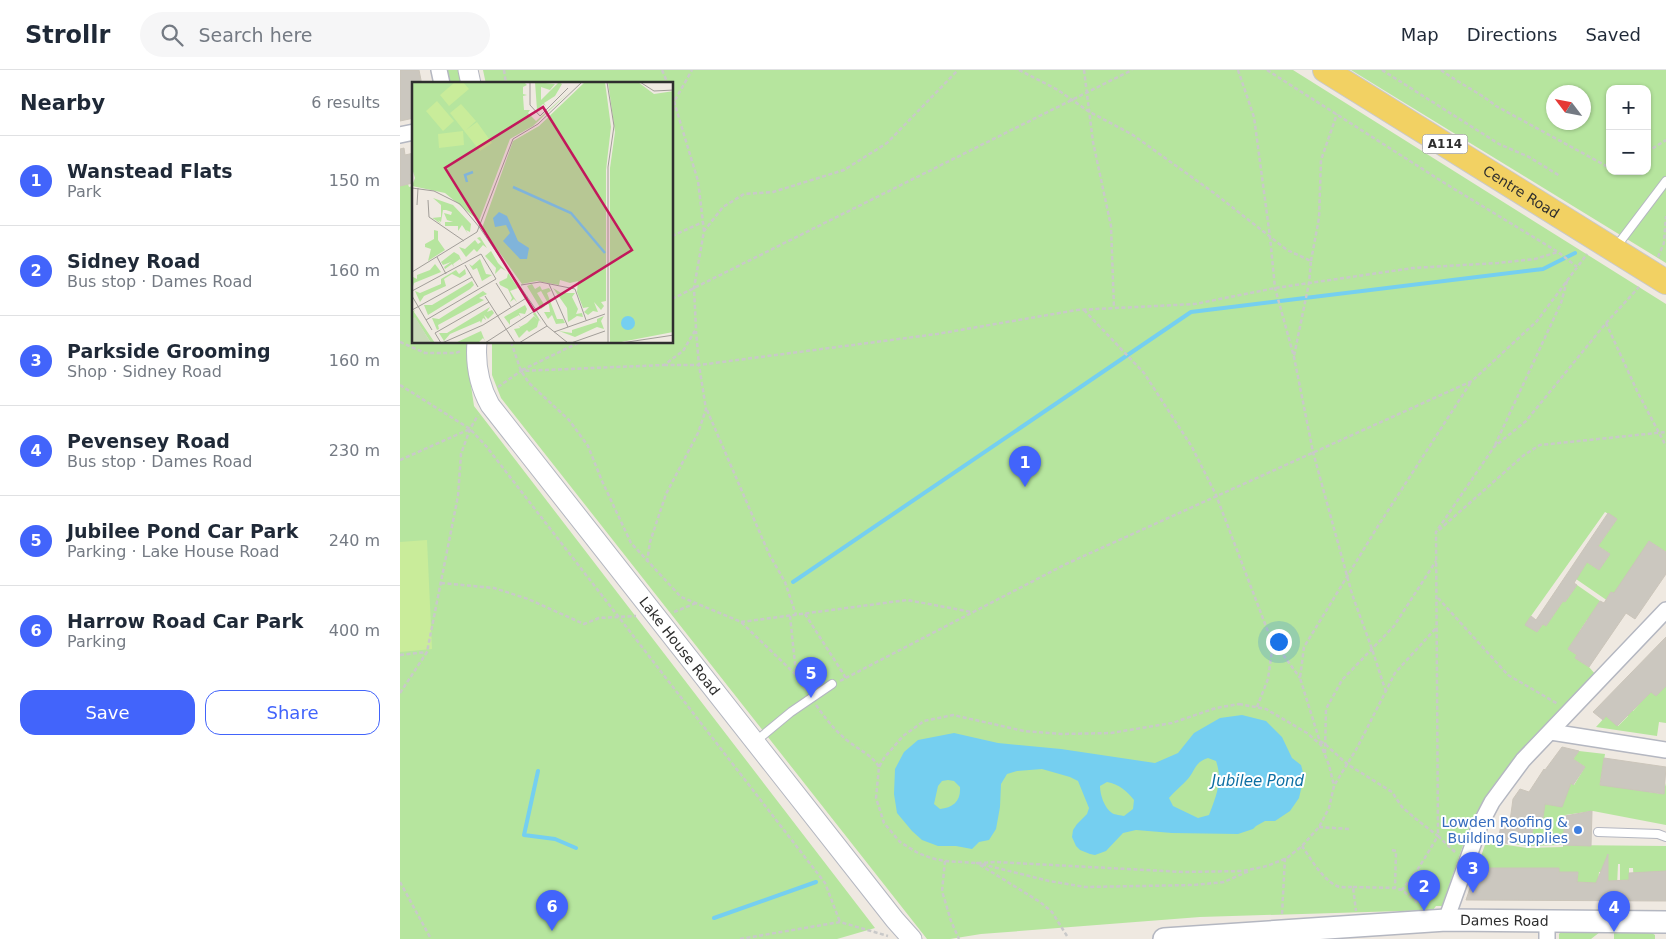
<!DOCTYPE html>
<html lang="en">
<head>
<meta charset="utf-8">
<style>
	:root { --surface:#fff; --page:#f6f6f7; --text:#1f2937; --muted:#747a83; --line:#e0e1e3; --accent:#4264fb }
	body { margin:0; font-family:"DejaVu Sans",sans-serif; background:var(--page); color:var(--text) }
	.controls { position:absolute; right:15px; top:15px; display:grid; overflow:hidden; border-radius:10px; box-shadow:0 1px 4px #0004 }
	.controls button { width:45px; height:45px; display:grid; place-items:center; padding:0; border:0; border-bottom:1px solid var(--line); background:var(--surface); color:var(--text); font:25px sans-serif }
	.compass { position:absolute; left:1146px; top:15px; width:45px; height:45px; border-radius:50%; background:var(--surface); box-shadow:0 1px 4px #0004; rotate:302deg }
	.you { position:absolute; left:878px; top:571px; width:18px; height:18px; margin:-12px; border:4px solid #fff; border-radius:50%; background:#1a73e8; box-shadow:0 0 0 8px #1a73e833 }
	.badge { display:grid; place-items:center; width:32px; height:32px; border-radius:50%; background:var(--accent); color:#fff; font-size:16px; font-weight:700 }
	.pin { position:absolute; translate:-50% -41px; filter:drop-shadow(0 1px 2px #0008) }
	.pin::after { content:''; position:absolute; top:26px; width:18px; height:15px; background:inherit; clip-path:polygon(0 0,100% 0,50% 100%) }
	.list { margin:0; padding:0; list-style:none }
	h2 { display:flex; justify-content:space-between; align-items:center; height:65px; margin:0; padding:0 20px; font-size:21px }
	h2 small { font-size:16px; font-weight:400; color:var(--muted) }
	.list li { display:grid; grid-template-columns:32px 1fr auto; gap:15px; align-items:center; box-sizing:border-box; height:90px; padding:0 20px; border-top:1px solid var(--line) }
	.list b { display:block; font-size:19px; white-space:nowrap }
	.list p { margin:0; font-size:16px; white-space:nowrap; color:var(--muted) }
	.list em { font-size:16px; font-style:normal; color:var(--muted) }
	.actions { display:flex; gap:10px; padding:15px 20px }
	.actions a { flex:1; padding:11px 0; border:1px solid var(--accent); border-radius:15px; text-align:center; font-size:18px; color:var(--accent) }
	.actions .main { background:var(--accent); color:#fff }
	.icon { flex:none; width:28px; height:28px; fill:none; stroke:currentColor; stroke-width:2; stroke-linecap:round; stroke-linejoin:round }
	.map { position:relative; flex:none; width:1266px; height:869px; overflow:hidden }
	header { display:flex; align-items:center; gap:30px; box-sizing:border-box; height:70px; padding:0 25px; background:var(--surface); border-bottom:1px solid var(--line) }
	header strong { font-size:24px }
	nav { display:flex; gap:28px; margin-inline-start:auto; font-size:18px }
	.search { width:350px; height:45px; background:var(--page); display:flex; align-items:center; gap:12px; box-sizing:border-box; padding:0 18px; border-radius:28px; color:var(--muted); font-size:19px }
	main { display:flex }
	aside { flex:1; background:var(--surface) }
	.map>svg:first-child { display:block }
	.green { fill:#b6e59e; fill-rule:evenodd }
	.pitch { fill:#c9ec9a }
	.water { fill:#75cff0; fill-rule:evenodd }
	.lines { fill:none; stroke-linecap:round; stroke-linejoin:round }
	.stream { stroke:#75cff0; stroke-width:4 }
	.building { fill:#cbc7bf; stroke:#cbc5ba }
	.service-casing { stroke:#b4b7c1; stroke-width:10 }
	.minor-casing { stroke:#b4b7c1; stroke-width:18 }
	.tertiary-casing { stroke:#b4b7c1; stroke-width:21 }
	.secondary-casing { stroke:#b4b7c1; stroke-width:24 }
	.primary-casing { stroke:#c9c9c9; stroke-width:26 }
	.path { stroke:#c9c9c9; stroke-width:2.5; stroke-dasharray:4 2.5; stroke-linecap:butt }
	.service { stroke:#fff; stroke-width:8 }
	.minor { stroke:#fff; stroke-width:15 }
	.tertiary { stroke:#fff; stroke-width:19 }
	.secondary { stroke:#fff; stroke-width:21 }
	.primary { stroke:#f2d163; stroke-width:24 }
	.shop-dot { fill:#3f7fe0; stroke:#fff; stroke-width:2 }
	.labels { text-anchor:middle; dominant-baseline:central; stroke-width:4; stroke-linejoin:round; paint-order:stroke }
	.shield { fill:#fff; stroke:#6d6d6d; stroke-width:1 }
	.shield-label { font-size:12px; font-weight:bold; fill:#2e2e2e }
	.street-label { font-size:14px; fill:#2e2e2e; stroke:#fff }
	.shop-label { font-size:14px; fill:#366cbe; stroke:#fff; text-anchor:end }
	.water-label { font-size:15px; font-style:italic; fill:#0d6fa3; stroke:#fff }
	.inset-river { fill:none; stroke:#75cff0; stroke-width:2.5 }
	.inset-road { fill:none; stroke:#a29e99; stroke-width:1 }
	.view { fill:#c2185b; fill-opacity:0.15; stroke:#c2185b; stroke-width:2.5 }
	.inset-edge { fill:none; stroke:#2e2e2e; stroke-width:2.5 }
</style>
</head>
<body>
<header>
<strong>Strollr</strong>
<div class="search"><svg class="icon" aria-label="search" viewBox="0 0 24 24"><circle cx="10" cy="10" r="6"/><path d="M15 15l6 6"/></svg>Search here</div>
<nav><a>Map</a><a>Directions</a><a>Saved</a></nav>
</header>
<main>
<aside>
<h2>Nearby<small>6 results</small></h2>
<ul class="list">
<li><span class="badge">1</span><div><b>Wanstead Flats</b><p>Park</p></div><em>150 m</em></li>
<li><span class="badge">2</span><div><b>Sidney Road</b><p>Bus stop · Dames Road</p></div><em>160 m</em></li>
<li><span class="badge">3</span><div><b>Parkside Grooming</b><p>Shop · Sidney Road</p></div><em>160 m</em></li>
<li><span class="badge">4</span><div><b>Pevensey Road</b><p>Bus stop · Dames Road</p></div><em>230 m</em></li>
<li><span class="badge">5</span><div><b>Jubilee Pond Car Park</b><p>Parking · Lake House Road</p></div><em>240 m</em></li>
<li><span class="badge">6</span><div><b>Harrow Road Car Park</b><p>Parking</p></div><em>400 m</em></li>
</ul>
<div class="actions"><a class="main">Save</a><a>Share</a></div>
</aside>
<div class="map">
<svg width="1266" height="869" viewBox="0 0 1266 869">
	<rect width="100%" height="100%" fill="#efe9e1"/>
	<path class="green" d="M44,0H59L62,14H47Z
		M83,0H893L1266,234V482L1249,471L1217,525L1211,522L1208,527L1221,540L1176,509L1187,492L1199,500L1210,484L1198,476L1217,449L1205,442L1131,546L1126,555L1137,562L1143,554L1146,556L1163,531L1165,532L1177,515L1200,531L1191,545L1197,557L1187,550L1179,562L1189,569L1185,574L1176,567L1168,579L1177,585L1175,588L1189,597L1196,605L1125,678L1096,712L1084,729L1070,755L1042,836H1036L1033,840L800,847L581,864L550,869H527L101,328L92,305V273L272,272V14H86Z
		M951,0H1266V193L990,24ZM1210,19H1247V101H1210ZM1154,22H1184V52H1154Z
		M14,103V272L68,273L67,288L74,336L475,858L437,869H0V116L8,114L9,117L13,116L10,104Z
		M1266,607V653L1259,652L1257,666L1196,657L1206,646L1218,656L1228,646L1219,637L1224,633L1233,641L1251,621L1256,626L1261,621Z
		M1179,681L1205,684L1200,714L1244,721L1251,711L1249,722L1263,724L1266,713V755L1193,741L1165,745L1164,775L1266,776V801L1234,815L1233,798H1229V810H1220V794H1218L1217,816L1206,812L1208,802H1199L1198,815L1190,813L1177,812L1178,802H1174L1173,810L1137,798H1121V815L1116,798H1101V816H1095V798H1084L1083,807H1080V816L1077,812H1072L1086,772L1127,778L1163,777V775L1127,776L1113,774L1114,772L1130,774L1133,757L1128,732L1162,736L1163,734L1160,732L1161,707L1174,715L1185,697L1173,689Z
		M1161,862H1200L1191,869H1159V864Z
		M1214,863H1252L1255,865V869H1214Z"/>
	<path class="pitch" d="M27,470L32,579L0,582V472Z"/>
	<path class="water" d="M842,645L866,651L882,667L892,688L901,695L904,706L899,728L890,741L875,751H865L856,756L853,759L838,764L772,763L736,760L723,763L706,781L695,785L690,784L680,780L676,776L672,767L673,760L677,754L687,744L689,738L678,711L670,707L642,699L617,701L607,704L601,714L600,737L596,759L589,770L579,772L572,779L556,776H538L522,770L512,761L497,743L494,724L495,699L504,682L518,670L554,663L598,673L661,679L755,693L778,683L794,663L820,648ZM808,688L816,691C823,710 816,727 809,745L798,748L773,736L769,728C775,721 780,717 786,711C796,701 793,693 808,688ZM548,710L554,711L560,717C561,731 553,738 540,739L534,734L538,716L542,711ZM707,712C719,714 727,721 734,730L733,739L724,746C721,745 715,745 712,743C704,738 700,724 700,716Z"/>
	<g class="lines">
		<path class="stream" d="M393,512L791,242L1143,199L1175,183
			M138,701L124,765L155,769L176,778
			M314,848L416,812"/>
	</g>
	<path class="building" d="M0,0H19L21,10V14H14V48L0,51Z
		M4,78L5,85L14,83V103L10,104L13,113L0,116V79Z
		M1208,443L1217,449L1198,476L1210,484L1199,500L1187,492L1174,513L1177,515L1165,532L1163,531L1146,556L1143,554L1137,562L1125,555L1131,546L1136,550Z
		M1249,471L1266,482V504L1235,549L1226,543L1189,597L1175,588L1177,585L1168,579L1200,531L1204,533L1211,522L1214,523Z
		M1266,567V616L1256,626L1251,622L1217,656L1206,646L1203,650L1193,642Z
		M1162,677L1179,681L1173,689L1185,697L1173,715L1171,713L1162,737L1145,734L1142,754L1134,753L1130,774L1114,772L1113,774L1098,772L1102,749L1110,751L1113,729L1120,719L1129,722L1144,699L1145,700Z
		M1204,688L1266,697L1264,724L1200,715Z
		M1192,741L1191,776L1163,775L1165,746Z
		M1208,784V811L1229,810V803L1266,801V831L1066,830L1072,812H1080V807H1083L1084,798H1159V802H1178L1177,812L1196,813Z"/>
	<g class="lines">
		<g class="service-casing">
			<path id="service" d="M1216,177L1266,111
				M356,671L391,642L432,614
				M1198,762L1258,764L1266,767"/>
		</g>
		<g class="minor-casing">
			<path id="minor" d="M39,0L42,14
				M0,65L14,62
				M1151,662L1266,680
				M1046,850L1080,755L1092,732L1123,690L1266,540
				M1147,850V869"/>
		</g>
		<g class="tertiary-casing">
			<g id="tertiary">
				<path d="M68,0L71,14"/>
				<path id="s1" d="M77,272C75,295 79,315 90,335L495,850L512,869"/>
			</g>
		</g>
		<g class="secondary-casing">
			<g id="secondary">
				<path id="s2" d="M764,869L1046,850L1266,852"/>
			</g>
		</g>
		<g class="primary-casing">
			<g id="primary">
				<path id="s3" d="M925,0L1266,212"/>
			</g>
		</g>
		<path class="path" d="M104,0L106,14
			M262,0L268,14
			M619,0L658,20L688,41L733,65L814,123L887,180L911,191L909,213L894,286
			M684,0L693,72L711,156L714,238
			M838,0L854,47L870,167L875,218L894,287L913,382L952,524L972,579L986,622
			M867,0L1046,114L1158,182L1177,197
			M982,0L1099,74L1129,87L1160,106
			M1041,0C1058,13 1079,22 1096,36L1210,98
			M272,25L298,111L304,161
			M275,30L292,0
			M1247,82L1266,70
			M272,166L303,152
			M1258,187L1264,173L1266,146
			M911,191L919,148L921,90L937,44
			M272,229L732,0
			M684,240L744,303L792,377L816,425L867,559L874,572L900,608
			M1206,253L1238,323L1266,376
			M0,272L25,283H56L61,281
			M111,272L121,301L129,313L169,350L188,376L202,411L231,473L281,527L341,552L396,605L406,620
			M264,295H299L537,264L677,240L795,234L875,218L1013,198L1098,193L1135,189L1158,182
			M122,300L180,272
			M0,315L70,359L86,376L425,813L440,852
			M98,317L121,301L264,295L283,281L296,259L294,218L304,161L323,137L344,124L373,122L444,100L487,73L558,0
			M307,340L369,484L385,512L396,545
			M1095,375L1161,233L1167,211
			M0,390L70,359
			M1039,460L1124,385L1140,375L1266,362
			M247,492L250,472L266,424L298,363L306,339L299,295L296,261
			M41,513L94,518L128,529L184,554L199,548L236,546
			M1038,528L1108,605L1158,634
			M274,542L296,533
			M405,544L446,608
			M390,546L396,603
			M341,552L507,530L572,542
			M0,585L27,582
			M440,611L666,494L1072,311L1137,251L1187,184
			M0,623L27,582L58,426L61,384L70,359L78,345
			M839,634L866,639L907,663L921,675L929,695L934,716L929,738L919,757L902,776L887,788L867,796L843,801L783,802L596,792L577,793L545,791L531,788L518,783L500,772L484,753L476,728L479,697L484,688L503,666L524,651L553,645L624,661L661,664L711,663L772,653L816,638Z
			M416,635C426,649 435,661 448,671C459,680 472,685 479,697
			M857,637L868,609L873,573
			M920,671L925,674L947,694L992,722L1002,737L1016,749L1038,766L1018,799L1002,820
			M921,675L900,608L904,577L978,456L1071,312
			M925,683L926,639L942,610L994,556L1036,491
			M935,714L957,678L995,603L1037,557
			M919,757L949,759
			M902,776C911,789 922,809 937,816C942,818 948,817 953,817L956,841
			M992,780L996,781L995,818
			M1055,782L1038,766L1036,462L1094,377L1126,351L1206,253L1239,217
			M545,791L542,821L551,851L559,869
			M0,812L31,869
			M953,817L995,818L1002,820L1016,831L1017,835
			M882,844L885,788
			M667,866L652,842L640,832L577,793L649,811L685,817L794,815L824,812L849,801
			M340,869L440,852L488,866"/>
		<use href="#service" class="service"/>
		<use href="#minor" class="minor"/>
		<use href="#tertiary" class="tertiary"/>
		<use href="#secondary" class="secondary"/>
		<use href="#primary" class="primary"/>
	</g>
	<circle class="shop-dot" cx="1178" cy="760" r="5"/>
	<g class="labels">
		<rect class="shield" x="1022.5" y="64.5" width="45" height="19" rx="4"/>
		<g class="shield-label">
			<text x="1045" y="74">A114</text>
		</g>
		<g class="street-label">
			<text stroke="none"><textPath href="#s3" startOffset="231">Centre Road</textPath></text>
			<text stroke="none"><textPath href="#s1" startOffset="372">Lake House Road</textPath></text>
			<text stroke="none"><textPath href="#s2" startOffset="341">Dames Road</textPath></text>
		</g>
		<g class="shop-label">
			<text x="1168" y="752">Lowden Roofing &amp;<tspan x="1168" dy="16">Building Supplies</tspan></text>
		</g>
		<g class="water-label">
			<text x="858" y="711">Jubilee Pond</text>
		</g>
	</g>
	<g transform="translate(12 12)">
		<rect width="261" height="261" fill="#efe9e1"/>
		<path d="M0,0H112L115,3L111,5V12L115,13L111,14L112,28H118L116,31L124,39L156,11L121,44L98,57L67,139L33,111L0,104L3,96L0,86ZM123,0L143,2L138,8L129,5V18L147,0L150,2L143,14L132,21L134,24L131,22L125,28ZM173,0H193L199,45L194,88V219L189,220L192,224L189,228L182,220L186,230L181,229L176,233L172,230L177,225L171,226L165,210L166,199L158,201L148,198L147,203L125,199L110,202L70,146L101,59L127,44ZM196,0H226L242,12L262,9L261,250L204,261H198V86L203,50ZM21,116L41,123L59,142L58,150L54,148L56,152L50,143L46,149V144H33V140H41L35,138L32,131L39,133L40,130L34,128H31L29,140L26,138L29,142L22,137L20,136L29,135V123ZM22,148L26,149V158L33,168L16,179L19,167L13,165V162L22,157ZM68,155L75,166L71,163L65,170L62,167L54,175L47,165L53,167L63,158L66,162L69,160L65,156ZM79,169L86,181L89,179L86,181L94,189L89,186L83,192L84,186L73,174ZM42,170L47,173L50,180L48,177L41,182L42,185L40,182L33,187L32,185L39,180L31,183L29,180ZM68,177L74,192L80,193L70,199L65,186L61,188L57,182L60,184ZM23,182L29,190L2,201L0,207L1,195L5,197V193L18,188ZM53,187L54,192L48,196L40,192L32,197L34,204L12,214L8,220L3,209L8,211L29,202V197L44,188L47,192ZM96,191L106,206L98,209L105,220L102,217L98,220L100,216L96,207L88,203L87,200L95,196ZM60,199L62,203L58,207L16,233L12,223H20ZM120,202L123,207L128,204L130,208L137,206L139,209L135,211L145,237H151L153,241L144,242L140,233L136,237L132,230H138L137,223L129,209L125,211L133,224L129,227L115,204ZM141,206L149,211H163L160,215L166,227L164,232L170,231L171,235L165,234L156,240L155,226ZM71,209L75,212L67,216L72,218L26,243L27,247L25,248L20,236L27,237ZM113,223L115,227L113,232L107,231L109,236L107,233L98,238V243L92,235ZM78,225L75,230L80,228L82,231L76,237L72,233L74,238L71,236L69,241L68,239L38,252L32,259L27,251H35ZM3,228L2,230L23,261H19L3,236L0,237V230ZM123,230L129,240L127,238L125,245L117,250L115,248L107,256L102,247L108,246L106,242L108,245L115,241L122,234L126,238L121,232ZM192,234L189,239L192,247L185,245L163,255L147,249L160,251V248L185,240V237ZM69,249L73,259L71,256L66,261H43Z" fill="#b6e59e"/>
		<path d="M3,235L19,261H0V237Z" fill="#c8d9b8"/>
		<path d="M43,0H51L57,7L37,24L28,13ZM25,19L42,39L31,49L14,29ZM49,22L64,39L54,48L65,40L80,61L68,69L38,31ZM51,49L52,63L27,66L26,52Z" fill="#c9ec9a"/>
		<path d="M87,130L95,134L106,159L117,166L115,177H108L91,159L98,151L94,143L83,145L81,136ZM209 241a7 7 0 1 1 14 0a7 7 0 1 1-14 0Z" fill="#75cff0"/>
		<path class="inset-river" d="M55,100L53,93L61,90M101,105L159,131L193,171"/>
		<path class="inset-road" d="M118,0V23L128,34L156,6M195,0L202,44L196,85V261M228,0L242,9L262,8M0,106L22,109L48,122L68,146L135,244L156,261M16,118L17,135L52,159M5,123L6,106M25,175L34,192M53,183L66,205M0,190L65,150L101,57L126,42L170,0M84,201L99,225M137,202L156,245M109,203L128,200L163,207L174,238M0,209L69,172L84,197L14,238M0,214L20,248M73,214L103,261M0,228L60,195M142,250L193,232M29,261L23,251L77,220M30,261L71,243L116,215M73,261L124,228M107,261L135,244M159,261L193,249M209,261L262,253"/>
		<path class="view" d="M131,25L220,168L122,229L33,86Z"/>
		<rect width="261" height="261" class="inset-edge"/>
	</g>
</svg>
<div class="controls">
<button>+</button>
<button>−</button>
</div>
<svg class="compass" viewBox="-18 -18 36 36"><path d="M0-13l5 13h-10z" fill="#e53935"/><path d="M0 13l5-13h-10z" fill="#747a83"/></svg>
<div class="you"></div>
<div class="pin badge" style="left:625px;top:417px">1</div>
<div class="pin badge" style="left:1024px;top:841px">2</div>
<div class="pin badge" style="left:1073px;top:823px">3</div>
<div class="pin badge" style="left:1214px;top:862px">4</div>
<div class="pin badge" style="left:411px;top:628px">5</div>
<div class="pin badge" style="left:152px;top:861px">6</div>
</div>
</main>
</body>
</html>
